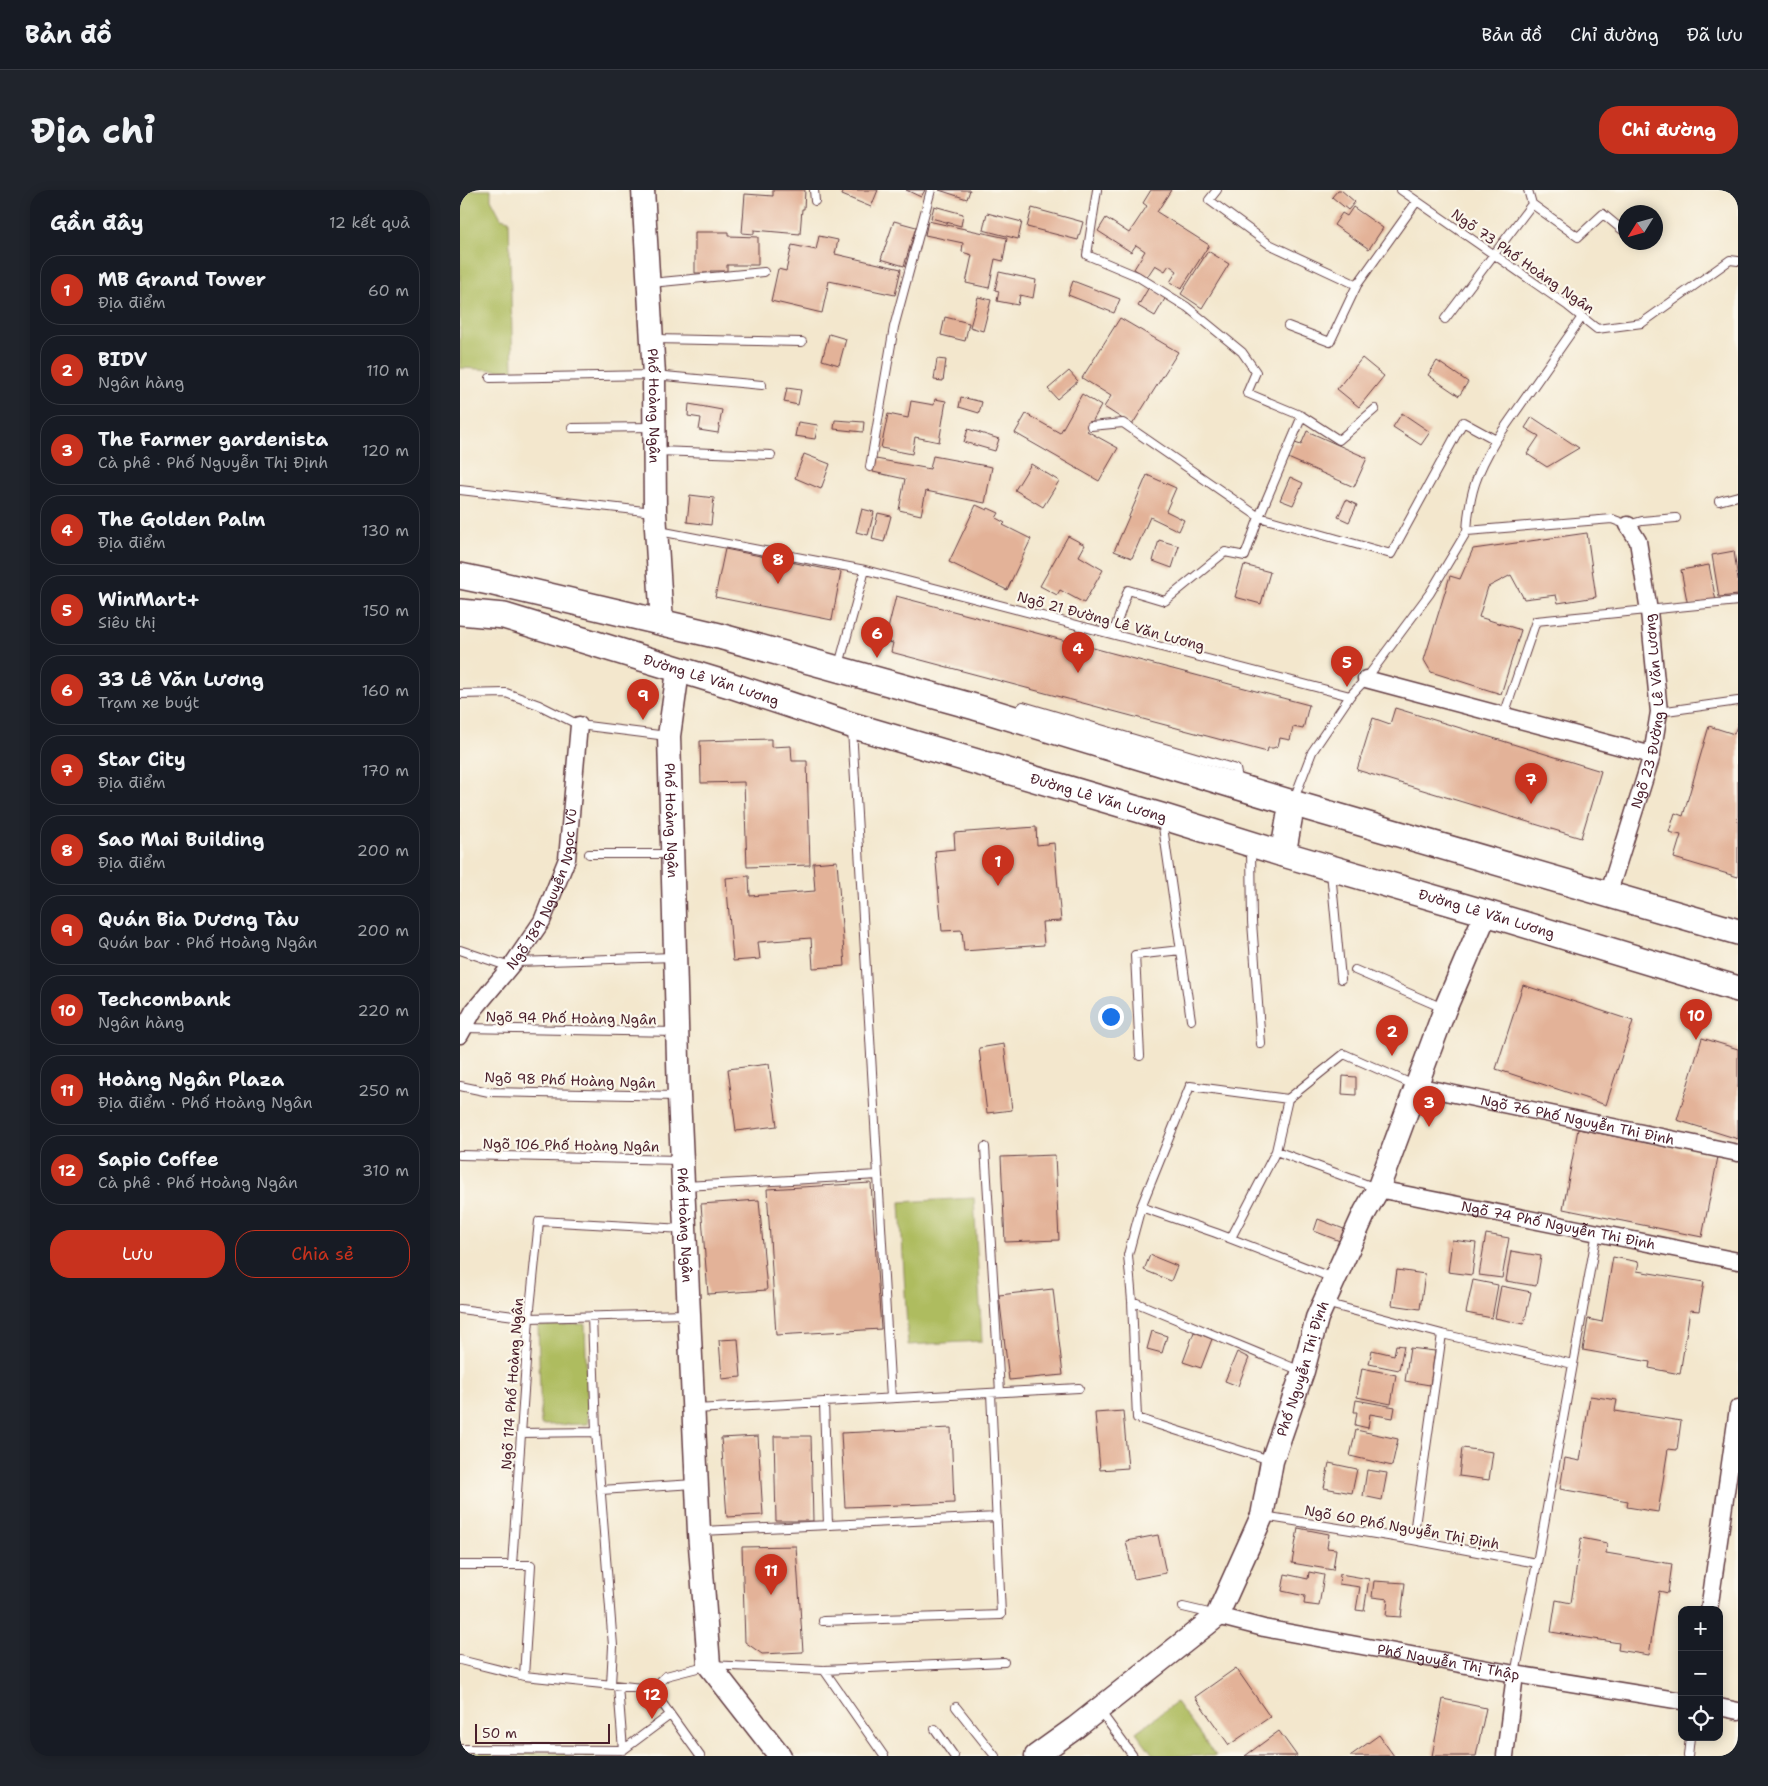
<!DOCTYPE html>
<html lang="vi">
<head>
<meta charset="utf-8">
<style>
	:root { --surface:#171b24; --page:#20242c; --text:#f1f3f6; --muted:#9ea1a6; --line:#363941; --accent:#c8321e }
	body { margin:0; font-family:"Shantell Sans",sans-serif; background:var(--page); color:var(--text) }
	.controls { position:absolute; right:15px; bottom:15px; display:grid; overflow:hidden; border-radius:10px; box-shadow:0 2px 12px #0003 }
	.controls button { width:45px; height:45px; display:grid; place-items:center; padding:0; border:0; border-bottom:1px solid var(--line); background:var(--surface); color:var(--text); font:25px sans-serif }
	.compass { position:absolute; left:1158px; top:15px; width:45px; height:45px; border-radius:50%; background:var(--surface); box-shadow:0 2px 12px #0003; rotate:233deg }
	.scale { position:absolute; left:15px; bottom:12px; width:135px; box-sizing:border-box; padding-left:5px; border:2px solid #4a1f2b; border-top:0; font-size:14px; line-height:18px; white-space:nowrap; color:#4a1f2b; -webkit-text-stroke:4px #fbf7ec; paint-order:stroke }
	.you { position:absolute; left:650px; top:826px; width:18px; height:18px; margin:-12px; border:4px solid #fff; border-radius:50%; background:#1a73e8; box-shadow:0 0 0 8px #1a73e833 }
	.badge { display:grid; place-items:center; width:32px; height:32px; border-radius:50%; background:var(--accent); color:#fff; font-size:16px; font-weight:700 }
	.pin { position:absolute; translate:-50% -41px; filter:drop-shadow(0 1px 2px #0008) }
	.pin::after { content:''; position:absolute; top:26px; width:18px; height:15px; background:inherit; clip-path:polygon(0 0,100% 0,50% 100%) }
	.list { margin:0; padding:0; list-style:none }
	h2 { display:flex; justify-content:space-between; align-items:center; height:65px; margin:0; padding:0 20px; font-size:21px }
	h2 small { font-size:16px; font-weight:400; color:var(--muted) }
	.list li { display:grid; grid-template-columns:32px 1fr auto; gap:15px; align-items:center; box-sizing:border-box; height:70px; margin:0 10px 10px; padding:0 10px; border:1px solid var(--line); border-radius:20px }
	.list b { display:block; font-size:19px; white-space:nowrap }
	.list p { margin:0; font-size:16px; white-space:nowrap; color:var(--muted) }
	.list em { font-size:16px; font-style:normal; color:var(--muted) }
	.actions { display:flex; gap:10px; padding:15px 20px }
	.actions a { flex:1; padding:11px 0; border:1px solid var(--accent); border-radius:20px; text-align:center; font-size:18px; color:var(--accent) }
	.actions .main { background:var(--accent); color:#fff }
	.icon { flex:none; width:28px; height:28px; fill:none; stroke:currentColor; stroke-width:2; stroke-linecap:round; stroke-linejoin:round }
	.map { position:relative; flex:none; width:1278px; height:1566px; overflow:hidden; border-radius:20px }
	header { display:flex; align-items:center; gap:30px; box-sizing:border-box; height:70px; padding:0 25px; background:var(--surface); border-bottom:1px solid var(--line) }
	header strong { font-size:24px }
	nav { display:flex; gap:28px; margin-inline-start:auto; font-size:18px }
	.intro { display:flex; align-items:center; justify-content:space-between; box-sizing:border-box; height:120px; padding:0 30px }
	h1 { margin:0; font-size:35px }
	.button { padding:12px 22px; border-radius:20px; background:var(--accent); color:#fff; font-size:18px; font-weight:700 }
	main { display:flex; gap:30px; padding:0 30px }
	aside { flex:1; background:var(--surface); border-radius:20px; box-shadow:0 2px 12px #0003 }
	.map>svg:first-child { display:block }
	.green { fill:#aebc5e; stroke:#7c6e44 }
	.building { fill:#e3b298 }
	.lines { fill:none; stroke-linecap:round; stroke-linejoin:round }
	.lane-casing { stroke:#633d43; stroke-width:10 }
	.street-casing { stroke:#633d43; stroke-width:19 }
	.secondary-casing { stroke:#633d43; stroke-width:25 }
	.primary-casing { stroke:#633d43; stroke-width:28 }
	.lane { stroke:#fff; stroke-width:8 }
	.street { stroke:#fff; stroke-width:16 }
	.secondary { stroke:#fff; stroke-width:22 }
	.primary { stroke:#fff; stroke-width:25 }
	.labels { text-anchor:middle; dominant-baseline:central; stroke-width:4.5; stroke-linejoin:round; paint-order:stroke }
	.street-label { font-size:14px; fill:#4a1f2b; stroke:#fbf7ec }
</style>
</head>
<body>
<header>
<strong>Bản đồ</strong>
<nav><a>Bản đồ</a><a>Chỉ đường</a><a>Đã lưu</a></nav>
</header>
<div class="intro"><h1>Địa chỉ</h1><a class="button">Chỉ đường</a></div>
<main>
<aside>
<h2>Gần đây<small>12 kết quả</small></h2>
<ul class="list">
<li><span class="badge">1</span><div><b>MB Grand Tower</b><p>Địa điểm</p></div><em>60 m</em></li>
<li><span class="badge">2</span><div><b>BIDV</b><p>Ngân hàng</p></div><em>110 m</em></li>
<li><span class="badge">3</span><div><b>The Farmer gardenista</b><p>Cà phê · Phố Nguyễn Thị Định</p></div><em>120 m</em></li>
<li><span class="badge">4</span><div><b>The Golden Palm</b><p>Địa điểm</p></div><em>130 m</em></li>
<li><span class="badge">5</span><div><b>WinMart+</b><p>Siêu thị</p></div><em>150 m</em></li>
<li><span class="badge">6</span><div><b>33 Lê Văn Lương</b><p>Trạm xe buýt</p></div><em>160 m</em></li>
<li><span class="badge">7</span><div><b>Star City</b><p>Địa điểm</p></div><em>170 m</em></li>
<li><span class="badge">8</span><div><b>Sao Mai Building</b><p>Địa điểm</p></div><em>200 m</em></li>
<li><span class="badge">9</span><div><b>Quán Bia Dương Tàu</b><p>Quán bar · Phố Hoàng Ngân</p></div><em>200 m</em></li>
<li><span class="badge">10</span><div><b>Techcombank</b><p>Ngân hàng</p></div><em>220 m</em></li>
<li><span class="badge">11</span><div><b>Hoàng Ngân Plaza</b><p>Địa điểm · Phố Hoàng Ngân</p></div><em>250 m</em></li>
<li><span class="badge">12</span><div><b>Sapio Coffee</b><p>Cà phê · Phố Hoàng Ngân</p></div><em>310 m</em></li>
</ul>
<div class="actions"><a class="main">Lưu</a><a>Chia sẻ</a></div>
</aside>
<div class="map">
<svg width="1278" height="1566" viewBox="0 0 1278 1566">
	<rect width="100%" height="100%" fill="#fbf7ec"/>
	<filter id="ink" filterUnits="userSpaceOnUse"><feTurbulence type="fractalNoise" baseFrequency=".02" numOctaves="2"/><feDisplacementMap in="SourceGraphic" scale="10" xChannelSelector="R" yChannelSelector="G"/><feConvolveMatrix kernelMatrix="1 2 1 2 8 2 1 2 1" color-interpolation-filters="sRGB"/></filter>
	<filter id="wash" filterUnits="userSpaceOnUse"><feTurbulence type="fractalNoise" baseFrequency=".0096" numOctaves="4" result="noise"/><feDisplacementMap in="SourceGraphic" scale="20" xChannelSelector="R" yChannelSelector="G"/><feGaussianBlur stdDeviation="1.12" result="paint"/><feColorMatrix in="noise" values="0 0 0 0 0 0 0 0 0 0 0 0 0 0 0 0 0 1.4 0 .05"/><feComposite in="paint" operator="in"/></filter>
	<g filter="url(#wash)">
		<rect width="100%" height="100%" fill="#f3e7cd"/>
		<path class="green" d="M0,0H31V9L41,28L49,30L53,181L0,178Z
			M514,1008L522,1151L448,1155L440,1012Z
			M125,1134L128,1234L81,1235L78,1136Z
			M716,1512L756,1566H694L676,1542Z
			M0,1562L158,1564L157,1566H0Z"/>
		<g id="blocks">
			<path class="building" d="M313,0H345L344,19H342L340,44L294,40V44L282,43L285,4L313,6Z
				M384,0H418L411,17L382,5Z
				M446,0H465L461,7Z
				M479,0H510L507,9Z
				M691,0H711L697,22L749,55L721,99L710,92L717,81L709,75L705,81L695,75L687,87L674,79L685,61L676,55L671,62L638,41L646,28L669,43L687,16L683,13Z
				M878,0H881L895,12L888,20L872,7Z
				M474,16L503,24L501,36L471,28Z
				M893,17L923,38L909,59L874,35L882,23L887,26Z
				M572,18L623,32L618,50L567,37Z
				M527,23L562,32L558,49L523,40Z
				M434,31L456,37L444,76L421,69Z
				M468,31L547,48L543,71L535,69L529,98L506,93L512,65L502,62L503,53L465,45Z
				M235,42H268V46L298,47V75H267V81H250V83H235Z
				M359,46L378,50L375,64L441,79L435,105L369,91L362,123L311,111L318,79L326,81L332,55L356,60Z
				M748,61L769,74L742,118L721,104Z
				M539,82L576,90L573,108L560,105L558,115L537,111L539,101L535,100Z
				M613,91L660,109L654,123L608,105Z
				M689,97L706,107L695,126L678,116Z
				M518,107L531,110L523,141L510,137Z
				M485,127L509,133L505,151L481,145Z
				M660,128L718,162L672,235L644,217L651,206L622,188Z
				M369,144L386,149L379,175L362,170Z
				M902,168L924,186L899,217L877,199Z
				M477,169L486,170L483,191L474,190Z
				M977,171L1008,192L999,206L968,185Z
				M609,181L618,191L597,209L588,199Z
				M327,198L341,200L338,215L324,212Z
				M622,204L641,216L627,241L658,258L639,291L555,243L566,224L600,243Z
				M501,207L522,212L519,223L499,217Z
				M475,209L486,211L479,252L455,247L452,264L421,258L428,224L448,228L451,211L474,215Z
				M229,214L262,220L258,243L239,240L241,228L228,226Z
				M942,223L970,242L961,255L933,237Z
				M1072,227L1119,258L1087,277L1067,264L1079,246L1065,238Z
				M375,230L404,232L403,242L374,239Z
				M338,232L358,235L355,249L335,246Z
				M508,239L539,249L535,261L504,252Z
				M847,241L907,268L894,297L828,268L835,253L841,255Z
				M344,264L370,274L361,299L335,288Z
				M473,266L532,277L525,313L466,301L461,325L439,320L445,289L413,282L416,269L470,279Z
				M571,274L599,291L583,317L555,300Z
				M687,285L716,298L706,321L724,330L719,341L690,327L672,368L654,361Z
				M830,287L843,293L833,315L820,310Z
				M230,305L254,308L251,335L227,332Z
				M886,310L897,315L889,332L878,327Z
				M516,315L527,320L528,318L539,323L536,328L545,333L543,335L571,349L547,400L489,372Z
				M402,319L414,322L408,345L396,342Z
				M418,323L431,326L424,352L412,349Z
				M1127,343L1136,407L1098,413L1096,405L1064,409L1051,385L1028,397L1019,427L1061,440L1041,504L971,482L964,470L990,386L1000,389L1013,359Z
				M608,346L625,355L619,366L643,380L624,413L600,400L597,405L580,396Z
				M699,350L719,356L712,378L693,371Z
				M265,359L381,382L372,430L255,407Z
				M1274,361L1278,390V405L1259,407L1252,365Z
				M784,375L810,382L801,414L775,407Z
				M1249,375L1256,411L1228,416L1221,380Z
				M436,406L849,515L843,539L833,537L830,550L820,548L818,556L813,558H808L807,562L431,462L433,453L425,451Z
				M935,518L1141,581L1121,648L897,580L913,528L930,534Z
				M1278,533V687L1214,668L1221,645L1209,642L1215,623L1223,626L1249,536L1274,544Z
				M311,549V557L331,556L332,571H347L350,675L287,677L284,592L241,593L240,551Z
				M576,637L577,655L594,653L601,731L582,732L584,755L504,761L502,740L482,741L475,661L495,659L494,643Z
				M377,671L385,776L353,778L351,748L298,752L300,769L273,771L266,688L289,686L290,706L355,701L353,673Z
				M1063,795L1173,831L1146,915L1036,879Z
				M1242,848L1278,859V949L1217,930Z
				M544,854L552,920L527,923L519,858Z
				M309,874L317,936L276,941L268,879Z
				M883,886L896,887V905L882,904Z
				M1118,939L1258,967L1242,1047L1103,1019Z
				M595,965L599,1050L545,1052L541,967Z
				M411,993L421,1139L316,1145L307,999Z
				M299,1010L307,1100L248,1104L241,1014Z
				M858,1029L889,1041L885,1053L854,1041Z
				M1026,1044L1049,1048L1042,1088L1019,1085Z
				M992,1050L1016,1053L1012,1085L988,1082Z
				M1051,1061L1081,1066L1076,1096L1046,1091Z
				M690,1065L717,1076L711,1091L684,1080Z
				M1153,1067L1179,1072L1177,1081L1244,1092L1239,1121L1230,1120L1220,1184L1189,1178L1190,1172L1123,1160L1128,1129L1142,1132Z
				M937,1080L965,1084L960,1119L932,1115Z
				M1013,1090L1038,1095L1032,1128L1006,1123Z
				M1041,1096L1071,1102L1064,1134L1035,1128Z
				M593,1099L603,1185L549,1190L539,1105Z
				M692,1141L707,1146L702,1163L687,1159Z
				M734,1142L752,1149L741,1178L723,1172Z
				M278,1149L281,1187L262,1189L259,1150Z
				M936,1155L944,1156L939,1180L909,1174L912,1160L934,1165Z
				M950,1158L975,1161L970,1195L945,1191Z
				M777,1162L789,1168L778,1196L765,1191Z
				M902,1178L936,1185L931,1214L897,1207Z
				M1130,1206L1157,1210L1155,1221L1221,1231L1217,1260L1208,1259L1198,1322L1167,1317L1168,1311L1100,1299L1105,1268L1120,1271Z
				M896,1210L935,1217L933,1228L910,1224L908,1238L895,1235L897,1222H894Z
				M663,1221L668,1278L640,1280L635,1223Z
				M491,1238L494,1313L385,1317L381,1243Z
				M896,1240L938,1249L932,1276L890,1266Z
				M298,1246L303,1325L267,1327L261,1248Z
				M314,1246H351L353,1331H316Z
				M1002,1258L1033,1262L1029,1290L999,1286Z
				M869,1273L897,1279L892,1303L864,1298Z
				M907,1280L927,1283L922,1310L903,1306Z
				M838,1338L869,1344L867,1358L876,1359L873,1380L832,1373Z
				M698,1345L706,1383L674,1389L666,1351Z
				M1121,1348L1147,1353L1146,1363L1212,1374L1208,1403L1199,1401L1189,1465L1158,1460L1159,1453L1091,1442L1096,1410L1111,1413Z
				M336,1356L343,1462L302,1464L285,1452L282,1357Z
				M849,1382L864,1385L859,1416L844,1414L845,1406L822,1401L825,1384L848,1389Z
				M880,1384L909,1389L904,1421L896,1420L900,1397L879,1394Z
				M914,1391L945,1393L941,1427L926,1426L928,1409L912,1407Z
				M776,1478L810,1527L769,1555L735,1507Z
				M983,1509L1026,1518L1016,1566H972Z
				M819,1541L837,1566H785Z
				M919,1545L934,1566H890Z"/>
		</g>
	</g>
	<g filter="url(#ink)">
		<use href="#blocks" fill-opacity="0" stroke="#633d43" stroke-width="1"/>
		<g class="lines">
			<g class="lane-casing">
				<path id="lane" d="M354,0L355,11
					M637,0L627,65L677,86L727,117L782,162L796,182L787,203L842,226L879,250L915,219
					M757,0L749,10L809,54L897,95
					M941,0L1108,116L1137,139L1182,133L1270,70L1278,71
					M1072,14L1118,47L1143,24L1166,43
					M191,93L304,82
					M985,129L1072,14L1068,0
					M828,136L870,152L897,95L957,11
					M194,149L342,152
					M30,188L194,185L302,195
					M631,236L663,233L799,327L931,364L1003,232L1036,250
					M112,238L193,237
					M197,261L311,265
					M410,277L434,137L471,0
					M0,300L193,322
					M1259,311L1278,306
					M199,341L405,380L890,506
					M1007,341C1009,303 1017,282 1036,250L1122,127
					M653,444L668,400L705,411L765,362L785,366L799,327L842,226
					M379,475L405,380
					M0,504L46,503L79,515L119,535L207,546
					M1199,522L1278,511
					M555,524L563,516L776,579L779,593
					M1044,525L1076,431L1278,411
					M392,539L431,1208
					M834,609L852,562L890,506L906,489L970,403L1007,341L1152,329L1168,335L1182,331L1216,328
					M702,630L731,830
					M791,659L792,732L801,854
					M129,664H211
					M871,682L881,789
					M0,760L50,777
					M56,772L214,767
					M895,780L983,818
					M4,838L216,842
					M680,866L675,765L721,760
					M0,896L29,902L217,906
					M828,909L816,961L916,998
					M828,909L884,864L954,895
					M525,957L540,1202
					M0,965L220,970
					M225,996L418,985
					M681,1017L756,1043L873,1088
					M771,1048L816,961
					M672,1111L841,1181
					M865,1113L982,1144L1113,1174
					M0,1119L69,1128L226,1124
					M132,1126L136,1242L153,1456L151,1495
					M364,1212L368,1335
					M235,1219L619,1198
					M61,1243L136,1242
					M810,1270L677,1228L672,1111L668,1065L681,1017L730,896L828,909
					M141,1300L234,1294
					M803,1326L953,1350L1077,1373
					M242,1341L537,1327
					M953,1350L982,1144
					M0,1375H71L64,1486
					M52,1375L69,1128L79,1031L224,1039
					M723,1417L753,1424
					M363,1431L541,1425L531,1203
					M0,1470L64,1486L192,1499L206,1486L249,1475L364,1480L544,1472
					M364,1480L424,1566
					M1055,1484L1077,1373L1137,1042
					M192,1499L240,1566
					M496,1517L535,1566
					M640,1521L673,1566
					M475,1539L494,1566
					M0,1559L163,1560L158,1496
					M163,1560L210,1525
					M1228,1566L1230,1547"/>
			</g>
			<g class="street-casing">
				<g id="street">
					<path d="M906,489L1192,565"/>
					<path id="s1" d="M1148,705L1192,565L1199,522L1189,421L1178,351L1168,335"/>
					<path id="s2" d="M0,845L14,820L54,772L82,731L107,669L119,535"/>
					<path id="s3" d="M956,896L1278,963"/>
					<path id="s4" d="M918,999L1278,1071"/>
					<path d="M1249,1420L1278,1218"/>
					<path id="s5" d="M757,1426L804,1438L1055,1484L1222,1511"/>
					<path d="M1259,1517L1278,1521"/>
					<path d="M1045,1566L1055,1484"/>
				</g>
			</g>
			<g class="secondary-casing">
				<g id="secondary">
					<path id="s6" d="M183,0L194,185L195,322L202,433"/>
					<path id="s7" d="M218,481L209,546L219,906L239,1342L249,1475L320,1566"/>
					<path id="s8" d="M576,1566L615,1538L757,1426L802,1326L812,1271L843,1181L857,1128L905,1022L918,999L985,819L1026,723"/>
				</g>
			</g>
			<g class="primary-casing">
				<g id="primary">
					<path d="M0,386L34,393L259,446L515,517L832,613L1278,742"/>
					<path id="s9" d="M0,422L44,426L270,495L391,535L701,626L823,664L1026,723L1278,799"/>
					<path d="M823,664L832,613"/>
				</g>
			</g>
			<use href="#lane" class="lane"/>
			<use href="#street" class="street"/>
			<use href="#secondary" class="secondary"/>
			<use href="#primary" class="primary"/>
		</g>
	</g>
	<g class="labels">
		<g class="street-label">
			<text transform="translate(1063 71) rotate(35)">Ngõ 73 Phố Hoàng Ngân</text>
			<text stroke="none"><textPath href="#s6" startOffset="216">Phố Hoàng Ngân</textPath></text>
			<text transform="translate(651 431) rotate(15)">Ngõ 21 Đường Lê Văn Lương</text>
			<text stroke="none"><textPath href="#s9" startOffset="261">Đường Lê Văn Lương</textPath></text>
			<text stroke="none"><textPath href="#s1" startOffset="190">Ngõ 23 Đường Lê Văn Lương</textPath></text>
			<text stroke="none"><textPath href="#s9" startOffset="666">Đường Lê Văn Lương</textPath></text>
			<text stroke="none"><textPath href="#s7" startOffset="150">Phố Hoàng Ngân</textPath></text>
			<text stroke="none"><textPath href="#s2" startOffset="171">Ngõ 189 Nguyễn Ngọc Vũ</textPath></text>
			<text stroke="none"><textPath href="#s9" startOffset="1071">Đường Lê Văn Lương</textPath></text>
			<text transform="translate(111 828) rotate(1)">Ngõ 94 Phố Hoàng Ngân</text>
			<text transform="translate(110 890) rotate(2)">Ngõ 98 Phố Hoàng Ngân</text>
			<text stroke="none"><textPath href="#s3" startOffset="165">Ngõ 76 Phố Nguyễn Thị Định</textPath></text>
			<text transform="translate(111 955) rotate(1)">Ngõ 106 Phố Hoàng Ngân</text>
			<text stroke="none"><textPath href="#s4" startOffset="184">Ngõ 74 Phố Nguyễn Thị Định</textPath></text>
			<text stroke="none"><textPath href="#s7" startOffset="555">Phố Hoàng Ngân</textPath></text>
			<text stroke="none"><textPath href="#s8" startOffset="492">Phố Nguyễn Thị Định</textPath></text>
			<text transform="translate(52 1194) rotate(-86)">Ngõ 114 Phố Hoàng Ngân</text>
			<text transform="translate(942 1337) rotate(10)">Ngõ 60 Phố Nguyễn Thị Định</text>
			<text stroke="none"><textPath href="#s5" startOffset="236">Phố Nguyễn Thị Thập</textPath></text>
		</g>
	</g>
</svg>
<div class="controls">
<button>+</button>
<button>−</button>
<button><svg class="icon" aria-label="locate" viewBox="0 0 24 24"><circle cx="12" cy="12" r="6"/><path d="M12 2v4M12 18v4M2 12h4M18 12h4"/></svg></button>
</div>
<svg class="compass" viewBox="-18 -18 36 36"><path d="M0-13l5 13h-10z" fill="#e53935"/><path d="M0 13l5-13h-10z" fill="#9ea1a6"/></svg>
<div class="scale">50 m</div>
<div class="you"></div>
<div class="pin badge" style="left:538px;top:696px">1</div>
<div class="pin badge" style="left:932px;top:866px">2</div>
<div class="pin badge" style="left:969px;top:937px">3</div>
<div class="pin badge" style="left:618px;top:483px">4</div>
<div class="pin badge" style="left:887px;top:497px">5</div>
<div class="pin badge" style="left:417px;top:468px">6</div>
<div class="pin badge" style="left:1071px;top:614px">7</div>
<div class="pin badge" style="left:318px;top:394px">8</div>
<div class="pin badge" style="left:183px;top:530px">9</div>
<div class="pin badge" style="left:1236px;top:850px">10</div>
<div class="pin badge" style="left:311px;top:1405px">11</div>
<div class="pin badge" style="left:192px;top:1529px">12</div>
</div>
</main>
</body>
</html>
